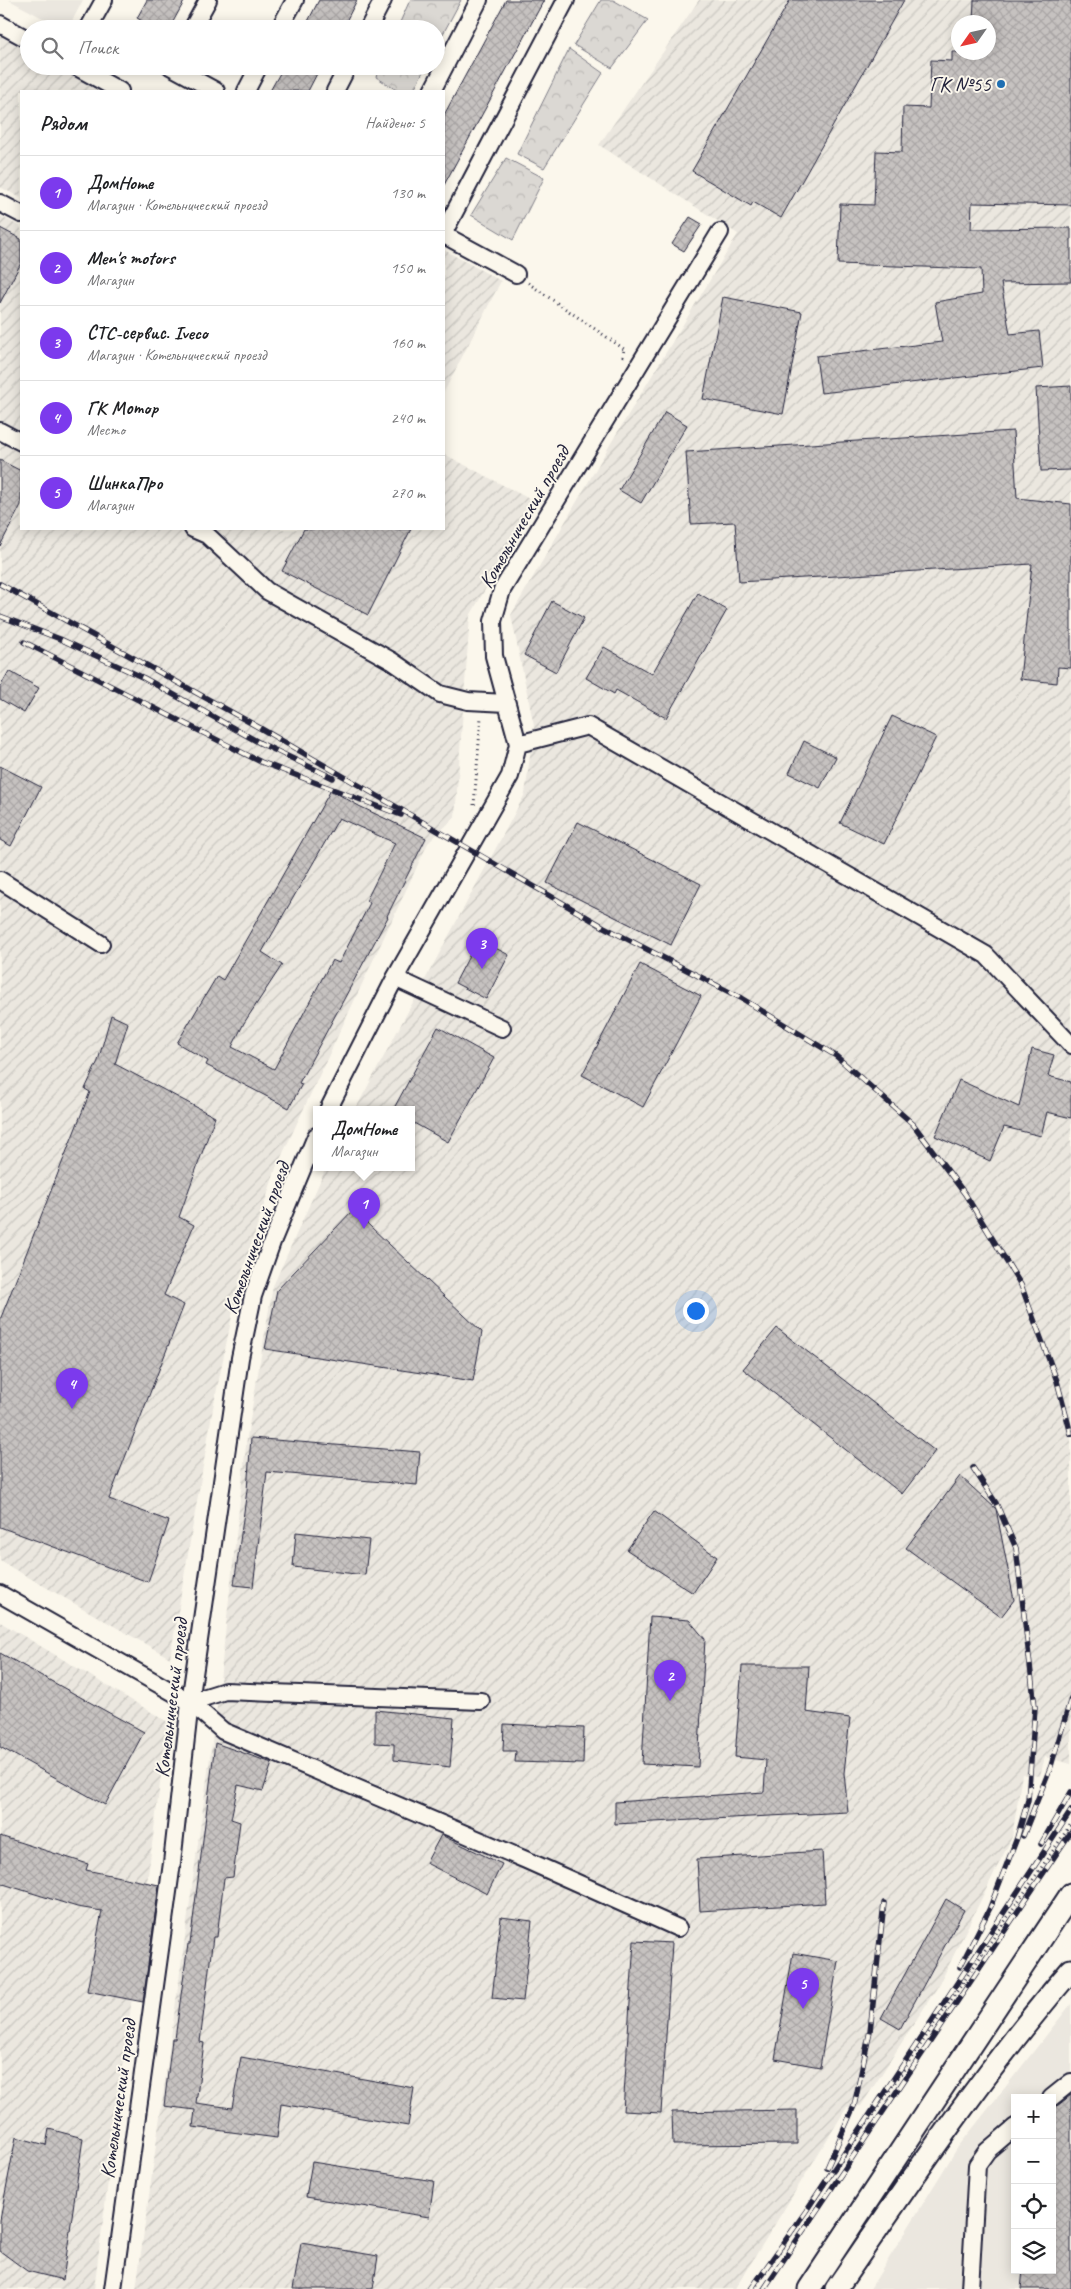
<!DOCTYPE html>
<html lang="ru">
<head>
<meta charset="utf-8">
<style>
	:root { --surface:#fff; --page:#f2f2f2; --text:#202124; --muted:#757577; --line:#e0e0e0; --accent:#7c3aed }
	body { margin:0; font-family:Caveat,sans-serif; background:var(--page); color:var(--text) }
	.controls { position:absolute; right:15px; bottom:15px; display:grid; overflow:hidden; border-radius:0px; box-shadow:0 2px 12px #0003 }
	.controls button { width:45px; height:45px; display:grid; place-items:center; padding:0; border:0; border-bottom:1px solid var(--line); background:var(--surface); color:var(--text); font:25px sans-serif }
	.compass { position:absolute; left:951px; top:15px; width:45px; height:45px; border-radius:50%; background:var(--surface); box-shadow:0 2px 12px #0003; rotate:236deg }
	.you { position:absolute; left:695px; top:1310px; width:18px; height:18px; margin:-12px; border:4px solid #fff; border-radius:50%; background:#1a73e8; box-shadow:0 0 0 8px #1a73e833 }
	.badge { display:grid; place-items:center; width:32px; height:32px; border-radius:50%; background:var(--accent); color:#fff; font-size:16px; font-weight:700 }
	.pin { position:absolute; translate:-50% -41px; filter:drop-shadow(0 1px 2px #0008) }
	.pin::after { content:''; position:absolute; top:26px; width:18px; height:15px; background:inherit; clip-path:polygon(0 0,100% 0,50% 100%) }
	.popup { position:absolute; left:313px; top:1106px; width:102px; height:65px; box-sizing:border-box; display:grid; place-content:center; border-radius:0px; background:var(--surface); filter:drop-shadow(0 1px 4px #0005); font-size:16px; white-space:nowrap; color:var(--muted) }
	.popup b { font-size:19px; color:var(--text) }
	.popup::after { content:''; position:absolute; left:50%; top:100%; margin-left:-10px; border:10px solid transparent; border-top-color:var(--surface) }
	.list { margin:0; padding:0; list-style:none }
	h2 { display:flex; justify-content:space-between; align-items:center; height:65px; margin:0; padding:0 20px; font-size:21px }
	h2 small { font-size:16px; font-weight:400; color:var(--muted) }
	.list li { display:grid; grid-template-columns:32px 1fr auto; gap:15px; align-items:center; box-sizing:border-box; height:75px; padding:0 20px; border-top:1px solid var(--line) }
	.list b { display:block; font-size:19px; white-space:nowrap }
	.list p { margin:0; font-size:16px; white-space:nowrap; color:var(--muted) }
	.list em { font-size:16px; font-style:normal; color:var(--muted) }
	.icon { flex:none; width:28px; height:28px; fill:none; stroke:currentColor; stroke-width:2; stroke-linecap:round; stroke-linejoin:round }
	.map { position:relative; flex:none; width:1071px; height:2289px; overflow:hidden }
	.search { position:absolute; background:var(--surface); box-shadow:0 2px 12px #0003; left:20px; top:20px; width:425px; height:55px; display:flex; align-items:center; gap:12px; box-sizing:border-box; padding:0 18px; border-radius:28px; color:var(--muted); font-size:19px }
	.panel { position:absolute; background:var(--surface); box-shadow:0 2px 12px #0003; left:20px; top:90px; width:425px; height:440px; border-radius:0px }
	.map>svg:first-child { display:block }
	.built { fill:#ebe7df; fill-rule:evenodd }
	.industrial { fill:url(#industrial-furrows); fill-rule:evenodd }
	.forest { fill:url(#forest-crowns); stroke:#7e7d87 }
	.building { fill:url(#building-cross-hatch); stroke:#22223b; fill-rule:evenodd }
	.lines { fill:none; stroke-linecap:round; stroke-linejoin:round }
	.minor-casing { stroke:#22223b; stroke-width:20 }
	.major-casing { stroke:#22223b; stroke-width:25 }
	.path { stroke:#22223b; stroke-width:3; stroke-dasharray:1 4; stroke-linecap:butt }
	.minor { stroke:#fbf7ec; stroke-width:16 }
	.major { stroke:#fbf7ec; stroke-width:21 }
	.rail-casing { stroke:#22223b; stroke-width:5.5 }
	.rail { stroke:#fbf7ec; stroke-width:4; stroke-dasharray:11; stroke-linecap:butt }
	.poi-dot { fill:#1f6fb2; stroke:#fbf7ec; stroke-width:2 }
	.labels { text-anchor:middle; dominant-baseline:central; stroke-width:4; stroke-linejoin:round; paint-order:stroke }
	.poi-label { font-size:21px; fill:#22223b; stroke:#fbf7ec; text-anchor:end }
	.street-label { font-size:21px; fill:#22223b; stroke:#fbf7ec }
</style>
</head>
<body>
<div class="map">
<svg width="1071" height="2289" viewBox="0 0 1071 2289">
	<defs>
		<pattern id="industrial-furrows" width="10" height="10" patternUnits="userSpaceOnUse" patternTransform="scale(1.25)"><rect width="10" height="10" fill="#ebe7df"/><path d="M-1 1l2-2M0 10L10 0M9 11l2-2" fill="none" stroke="#c9c6c0"/></pattern>
		<pattern id="forest-crowns" width="20" height="18" patternUnits="userSpaceOnUse" patternTransform="scale(1.25)"><rect width="20" height="18" fill="#dbd8d3"/><path d="M2 6a3 3 0 1 1 6 0M12 15a3 3 0 1 1 6 0" fill="none" stroke="#bcb9b6"/></pattern>
		<pattern id="building-cross-hatch" width="8" height="8" patternUnits="userSpaceOnUse" patternTransform="scale(1.25)"><rect width="8" height="8" fill="#c6c2c0"/><path d="M0 0l8 8M0 8l8-8" fill="none" stroke="#aaa6a6"/></pattern>
	</defs>
	<rect width="100%" height="100%" fill="#fbf7ec"/>
	<filter id="ink" filterUnits="userSpaceOnUse"><feTurbulence type="fractalNoise" baseFrequency=".02" numOctaves="2"/><feDisplacementMap in="SourceGraphic" scale="10" xChannelSelector="R" yChannelSelector="G"/><feConvolveMatrix kernelMatrix="1 2 1 2 8 2 1 2 1" color-interpolation-filters="sRGB"/></filter>
	<g filter="url(#ink)">
		<path class="built" d="M9,0H83L68,29H63Z
			M1071,2004V2289H870L958,2147ZM1015,2098H1052V2270H1015Z"/>
		<path class="industrial" d="M699,0H1071V1764L1045,1757L1040,1776L1022,1774L1012,1837L940,1983L861,2106L847,2107L735,2289H136L217,1707L247,1437L273,1286L326,1168H412V1110H355L525,794L534,726L511,615L611,443L738,234L599,145ZM958,22H988V52H958Z
			M0,34L29,50V66H57L100,91H21V198L0,187Z
			M0,216L21,227V529H444V454L535,502L470,616L455,817L428,843L276,1168L239,1282L213,1408L170,1658L0,1561Z
			M444,250L501,281L444,392Z
			M0,1622L168,1722L94,2289H0Z"/>
		<path class="forest" d="M410,0H461L436,47V29H397Z
			M601,0H613L648,20L612,68L574,45Z
			M569,49L603,73L544,168L517,154Z
			M380,66H426L413,91H398L376,77Z
			M506,158L544,178L513,240L471,215Z"/>
		<path class="building" d="M147,0H185L169,29H156L137,18Z
			M319,0H357L342,29H304Z
			M506,0H544L444,185V115Z
			M790,0H904L781,218L753,202L751,206L692,171Z
			M974,0H1071V205L972,203L971,229L1071,228V282L1001,283L1010,334L1039,331L1043,368L821,393L816,356L942,342L935,302L982,294L981,269L838,264L840,204L874,205L876,151L902,152L903,107L929,108L931,60L952,61V52H988V22H973Z
			M284,66H321L308,91H270Z
			M690,217L702,224L684,251L672,244Z
			M0,228L21,239V263L0,303Z
			M723,297L802,312L783,414L703,399Z
			M1071,386V470L1041,471L1036,388Z
			M665,412L687,425L641,503L619,490Z
			M1013,431L1017,498L1071,504V668L1058,667L1057,683L1020,679L1032,564L739,582L735,522L691,524L686,452Z
			M0,460L21,471V505L0,546Z
			M304,529H411L368,615L282,571Z
			M698,593L727,610L666,718L616,690L614,694L586,678L604,647L652,674Z
			M552,601L584,618L556,672L524,655Z
			M9,671L39,688L24,713L0,699V687Z
			M892,716L936,737L884,844L840,823Z
			M804,741L836,757L820,788L789,773Z
			M0,766L41,787L11,846L0,840Z
			M331,790L359,806L426,838L387,916L388,917L299,1083L302,1084L289,1108L206,1065L208,1061L177,1043L217,976L223,980ZM339,818L395,843L366,901L370,903L339,963L332,960L274,1069L232,1047L244,1023L282,965L262,952Z
			M578,822L701,884L671,945L547,883Z
			M478,939L509,955L486,999L455,983Z
			M640,964L701,996L643,1107L582,1075Z
			M111,1015L128,1023L115,1064L215,1117L179,1217L194,1225L164,1295L184,1305L109,1499L169,1521L148,1582L0,1527V1320L90,1092L85,1089L98,1061Z
			M438,1027L494,1058L448,1142L412,1122V1110H393Z
			M1032,1049L1054,1055L1048,1076L1071,1082V1118L1047,1112L1041,1136L1004,1127L990,1161L935,1136L959,1080L1019,1107Z
			M353,1210L482,1332L473,1381L265,1349L277,1290Z
			M777,1328L935,1451L902,1494L743,1369Z
			M251,1438L420,1452L417,1485L267,1472L253,1587L234,1585L247,1490Z
			M960,1476L996,1509L1014,1600L1001,1617L906,1548Z
			M654,1511L717,1557L693,1593L627,1550Z
			M296,1532L369,1540L365,1575L293,1567Z
			M650,1617L689,1620L705,1639L698,1767L642,1764Z
			M0,1653L144,1732L105,1805L0,1747Z
			M742,1666H809L806,1712L850,1718L844,1773L848,1812L615,1824V1802L764,1792L766,1760L735,1757Z
			M375,1710L454,1718L450,1767L394,1760V1744L375,1743Z
			M504,1724L584,1728L583,1764L515,1762L516,1751H503Z
			M215,1743L272,1763L263,1791L238,1785L231,1819L240,1822L233,1877L224,1878L217,1937H213L200,2042L204,2043L196,2103L232,2108L241,2057L414,2088L408,2126L281,2104L277,2138L193,2127L195,2110L164,2106L172,2039H175L188,1944H190Z
			M441,1835L502,1864L487,1894L426,1863Z
			M0,1836L88,1864L86,1870L159,1885L143,2002L87,1991L102,1911L77,1907L0,1883Z
			M822,1851L825,1903L700,1911L697,1859Z
			M946,1899L964,1910L900,2029L881,2018Z
			M501,1917L532,1921L523,2001L492,1998Z
			M634,1941L672,1943L661,2113L623,2111Z
			M793,1953L838,1961L820,2067L775,2059Z
			M1071,2095V2289H1021L1023,2270H1052V2110Z
			M797,2110V2144L673,2145L672,2112Z
			M49,2129L83,2138L63,2280L27,2271L0,2251V2220L16,2137L46,2145Z
			M312,2162L434,2181L429,2217L306,2197Z
			M301,2243L378,2256L373,2289H293Z"/>
		<g class="lines">
			<g class="minor-casing">
				<path id="minor" d="M0,24L29,40
					M88,29L104,0
					M192,29L208,0
					M279,29L295,0
					M368,29L383,0
					M75,66L120,91
					M170,66L216,91
					M246,91L259,66
					M335,91L348,66
					M432,91L479,0
					M0,203L21,214
					M444,232L566,0
					M444,235L516,274
					M0,431L21,442
					M193,529L207,535L267,591L392,661L440,694L468,701L506,703
					M518,744L588,726L986,955L1071,1045
					M0,880L101,944
					M395,978L502,1028
					M328,1110L395,978L510,776L518,744L494,656L493,621L502,590L720,232
					M0,1594L190,1702L223,1731L526,1860L678,1928
					M190,1702L225,1691L481,1701
					M1051,2098L1071,2082
					M113,2289L172,1863L190,1702L240,1358L253,1296L272,1242L316,1136
					M970,2289L977,2165L987,2151L1015,2127"/>
			</g>
			<g class="major-casing">
				<path id="major" d="M809,2289L1071,1894
					M836,2289C911,2180 985,2070 1071,1970"/>
			</g>
			<path class="path" d="M528,283L624,349
				M623,357L624,349
				M474,805L481,717
				M754,2289L1071,1824"/>
			<use href="#minor" class="minor"/>
			<use href="#major" class="major"/>
			<g class="rail-casing">
				<path id="rail" d="M0,584L260,728L604,927L741,998L836,1056L913,1124L965,1194L1021,1285L1057,1381L1071,1434
					M0,616L60,639L144,678L260,743L333,778
					M24,642L261,762L401,815
					M973,1468L996,1503L1016,1548L1035,1707L1028,1800L1017,1838L989,1910
					M1023,1836L1051,1766L1071,1698
					M1041,1844L1071,1792
					M960,1967L992,1904
					M827,2168L854,2106L870,2031L884,1903
					M751,2289L806,2211L1071,1811
					M764,2289L1071,1832"/>
			</g>
			<use href="#rail" class="rail"/>
		</g>
	</g>
	<circle class="poi-dot" cx="1001" cy="84" r="5"/>
	<g class="labels">
		<g class="poi-label">
			<text x="991" y="84">ГК №55</text>
		</g>
		<g class="street-label">
			<text transform="translate(524 517) rotate(-60)">Котельнический проезд</text>
			<text transform="translate(256 1238) rotate(-70)">Котельнический проезд</text>
			<text transform="translate(171 1698) rotate(-83)">Котельнический проезд</text>
			<text transform="translate(118 2099) rotate(-82)">Котельнический проезд</text>
		</g>
	</g>
</svg>
<div class="controls">
<button>+</button>
<button>−</button>
<button><svg class="icon" aria-label="locate" viewBox="0 0 24 24"><circle cx="12" cy="12" r="6"/><path d="M12 2v4M12 18v4M2 12h4M18 12h4"/></svg></button>
<button><svg class="icon" aria-label="layers" viewBox="0 0 24 24"><path d="M12 4l9 5-9 5-9-5zM3 14l9 5 9-5"/></svg></button>
</div>
<svg class="compass" viewBox="-18 -18 36 36"><path d="M0-13l5 13h-10z" fill="#e53935"/><path d="M0 13l5-13h-10z" fill="#757577"/></svg>
<div class="you"></div>
<div class="pin badge" style="left:364px;top:1229px">1</div>
<div class="popup"><b>ДомHome</b>Магазин</div>
<div class="pin badge" style="left:670px;top:1701px">2</div>
<div class="pin badge" style="left:482px;top:969px">3</div>
<div class="pin badge" style="left:72px;top:1409px">4</div>
<div class="pin badge" style="left:803px;top:2009px">5</div>
<div class="search"><svg class="icon" aria-label="search" viewBox="0 0 24 24"><circle cx="10" cy="10" r="6"/><path d="M15 15l6 6"/></svg>Поиск</div>
<section class="panel">
<h2>Рядом<small>Найдено: 5</small></h2>
<ul class="list">
<li><span class="badge">1</span><div><b>ДомHome</b><p>Магазин · Котельнический проезд</p></div><em>130 m</em></li>
<li><span class="badge">2</span><div><b>Men's motors</b><p>Магазин</p></div><em>150 m</em></li>
<li><span class="badge">3</span><div><b>СТС-сервис. Iveco</b><p>Магазин · Котельнический проезд</p></div><em>160 m</em></li>
<li><span class="badge">4</span><div><b>ГК Мотор</b><p>Место</p></div><em>240 m</em></li>
<li><span class="badge">5</span><div><b>ШинкаПро</b><p>Магазин</p></div><em>270 m</em></li>
</ul>
</section>
</div>
</body>
</html>
